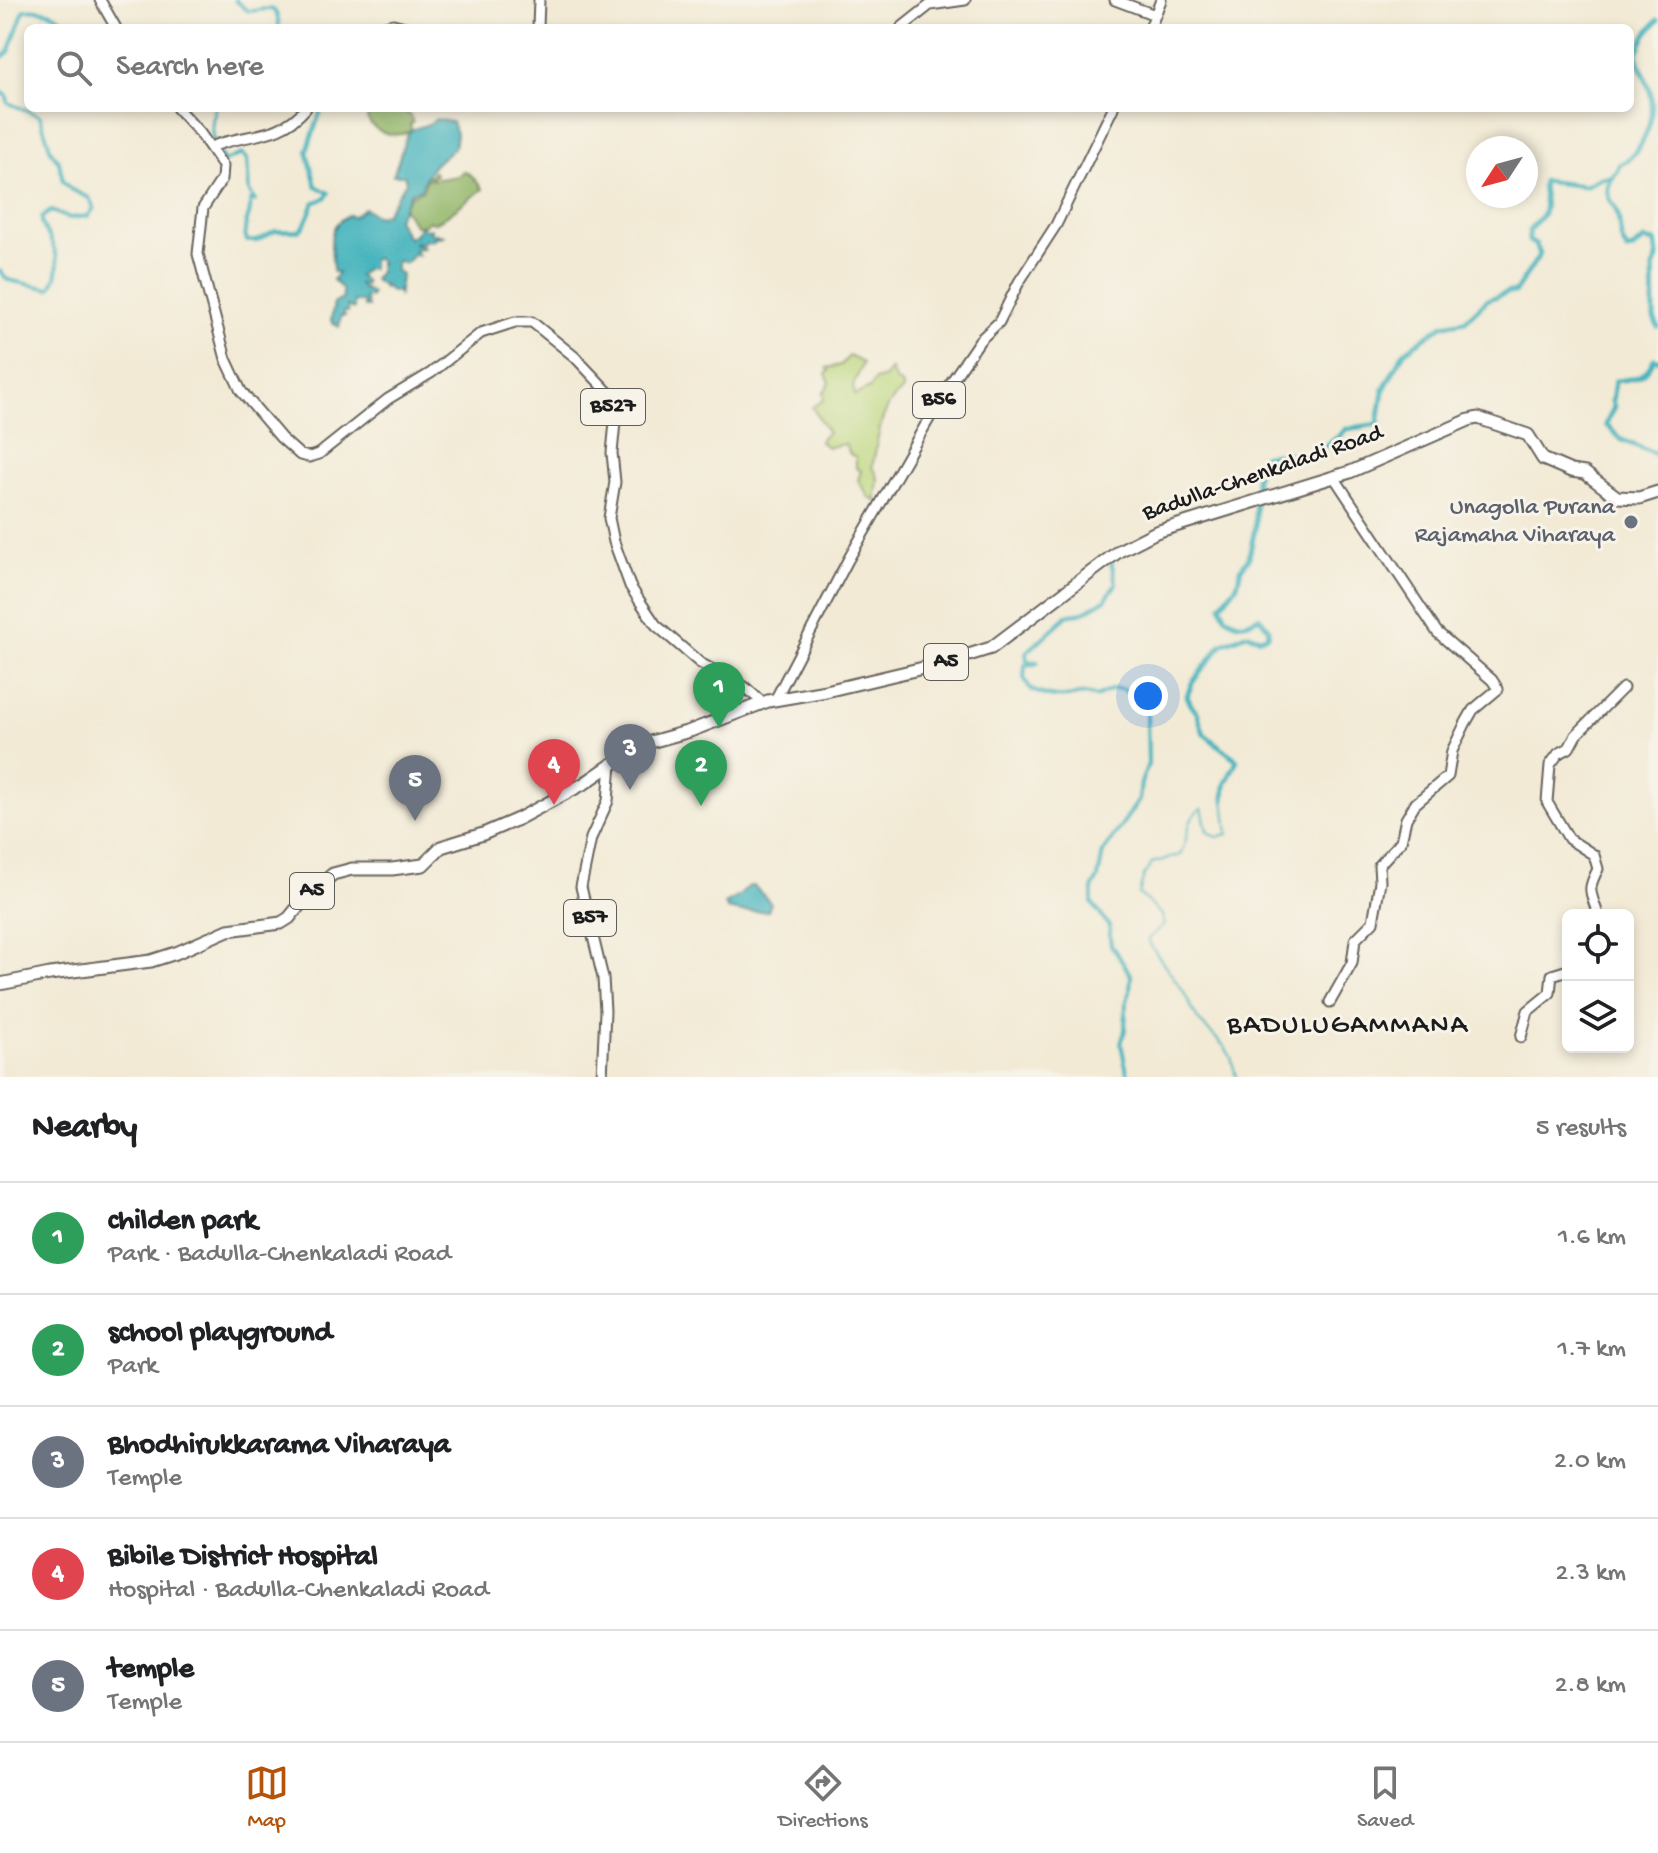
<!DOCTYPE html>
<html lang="en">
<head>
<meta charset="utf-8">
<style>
	:root { --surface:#fff; --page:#f2f2f2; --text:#202124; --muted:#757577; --line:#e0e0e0; --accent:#b45309 }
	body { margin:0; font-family:"Gochi Hand",sans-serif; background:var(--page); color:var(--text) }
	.controls { position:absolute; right:24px; bottom:24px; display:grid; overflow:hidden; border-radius:12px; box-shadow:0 4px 12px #0003 }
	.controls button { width:72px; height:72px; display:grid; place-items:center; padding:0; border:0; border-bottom:2px solid var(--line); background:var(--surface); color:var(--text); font:40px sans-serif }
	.compass { position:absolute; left:1466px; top:136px; width:72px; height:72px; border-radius:50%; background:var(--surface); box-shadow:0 4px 12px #0003; rotate:234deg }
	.you { position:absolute; left:1148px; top:696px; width:28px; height:28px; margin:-20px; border:6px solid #fff; border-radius:50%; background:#1a73e8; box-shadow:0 0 0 12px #1a73e833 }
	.badge { display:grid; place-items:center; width:52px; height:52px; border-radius:50%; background:var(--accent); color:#fff; font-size:26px; font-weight:700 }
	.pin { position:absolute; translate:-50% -66px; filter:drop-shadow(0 2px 4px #0008) }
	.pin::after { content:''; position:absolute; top:42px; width:28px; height:24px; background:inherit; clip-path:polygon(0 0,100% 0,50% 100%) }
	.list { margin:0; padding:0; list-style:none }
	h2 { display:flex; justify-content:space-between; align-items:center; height:104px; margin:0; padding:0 32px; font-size:34px }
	h2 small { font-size:26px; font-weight:400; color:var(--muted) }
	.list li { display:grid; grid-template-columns:52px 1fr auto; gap:24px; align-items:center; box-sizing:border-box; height:112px; padding:0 32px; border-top:2px solid var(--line) }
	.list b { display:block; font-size:30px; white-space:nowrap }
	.list p { margin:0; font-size:26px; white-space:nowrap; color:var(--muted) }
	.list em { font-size:26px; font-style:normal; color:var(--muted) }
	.icon { flex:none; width:44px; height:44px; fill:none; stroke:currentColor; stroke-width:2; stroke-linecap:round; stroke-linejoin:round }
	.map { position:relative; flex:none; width:1658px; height:1077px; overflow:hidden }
	.search { position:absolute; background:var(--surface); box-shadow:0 4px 12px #0003; left:24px; right:24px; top:24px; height:88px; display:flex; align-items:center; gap:20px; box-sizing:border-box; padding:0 28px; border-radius:12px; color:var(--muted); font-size:30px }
	.sheet { height:664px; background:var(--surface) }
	nav { display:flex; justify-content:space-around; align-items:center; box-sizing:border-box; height:112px; border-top:2px solid var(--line); background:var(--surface); font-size:22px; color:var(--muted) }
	nav a { display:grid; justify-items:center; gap:4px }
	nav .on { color:var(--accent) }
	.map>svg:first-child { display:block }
	.green { fill:#bbd77d; stroke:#6c7a4c; stroke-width:2 }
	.forest { fill:#94b86c; stroke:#586a44; stroke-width:2 }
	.water { fill:#44b4bd; stroke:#30686c; stroke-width:2 }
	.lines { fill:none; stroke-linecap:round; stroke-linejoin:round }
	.stream { stroke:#44b4bd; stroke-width:2 }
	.canal { stroke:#44b4bd; stroke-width:4 }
	.river { stroke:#44b4bd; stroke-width:5 }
	.major-casing { stroke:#67645d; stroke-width:13 }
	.highway-casing { stroke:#67645d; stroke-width:15 }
	.major { stroke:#fff; stroke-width:9 }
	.highway { stroke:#fff; stroke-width:11 }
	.worship-dot { fill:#6b7280; stroke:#f7f3e8; stroke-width:3 }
	.labels { text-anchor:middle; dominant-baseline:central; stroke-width:6; stroke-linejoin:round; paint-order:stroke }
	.shield { fill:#f7f3e8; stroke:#5e5c59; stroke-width:2 }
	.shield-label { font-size:22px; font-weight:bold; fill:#1c1c1c }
	.street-label { font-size:24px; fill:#1c1c1c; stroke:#f7f3e8 }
	.worship-label { font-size:24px; fill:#5b616d; stroke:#f7f3e8; text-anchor:end }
	.quarter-label { font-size:28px; letter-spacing:2px; fill:#1c1c1c; stroke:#f7f3e8 }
</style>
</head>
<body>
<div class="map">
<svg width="1658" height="1077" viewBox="0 0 1658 1077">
	<rect width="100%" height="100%" fill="#f7f3e8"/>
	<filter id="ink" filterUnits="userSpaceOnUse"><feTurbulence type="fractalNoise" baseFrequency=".0125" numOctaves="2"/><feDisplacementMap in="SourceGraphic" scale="16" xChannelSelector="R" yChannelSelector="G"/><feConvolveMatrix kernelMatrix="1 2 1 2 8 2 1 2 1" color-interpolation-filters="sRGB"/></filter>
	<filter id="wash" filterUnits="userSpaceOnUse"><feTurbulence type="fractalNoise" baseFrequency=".006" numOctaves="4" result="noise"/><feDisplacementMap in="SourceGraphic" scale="32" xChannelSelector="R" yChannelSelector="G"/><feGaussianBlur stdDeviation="1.8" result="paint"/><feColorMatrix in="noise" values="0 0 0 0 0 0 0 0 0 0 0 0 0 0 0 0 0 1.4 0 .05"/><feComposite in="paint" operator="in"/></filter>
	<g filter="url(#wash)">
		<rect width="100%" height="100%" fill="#f2ead5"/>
		<path class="green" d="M849,356L863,363L853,386L855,395L870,388L875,380L885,377L891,369L895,380L903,386V390C878,408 879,439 872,467C885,483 872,488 877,502L869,497L858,480L861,471L856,468V457L850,454L845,444L828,447L820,442L822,437L828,433L812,407L824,400L823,393L830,383L826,374L829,371L827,368L841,365Z"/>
		<path class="forest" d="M366,108C384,108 407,103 413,122L410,124L412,131C398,137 377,137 367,118L370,110Z
			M463,171L471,175L483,189L440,220L433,223L429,221L423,226L415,225L403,208L411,195L423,190L427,178L434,172L436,175L430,179L432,180L458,176Z"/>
		<path class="water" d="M436,119L452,122L456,134L454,148C440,159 427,168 421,189L411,192L397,219L408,238L413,236L421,225L423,229H431L430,232L445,236L434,237L435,240H425L422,244L415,242L414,244L423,248L414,250L418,255L414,254L406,263L396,261V271L401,275L399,295L397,291L391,292L384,285L383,288L380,283L376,282L374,279L379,272L380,262L376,258L372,260V269H366L359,276L366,282L365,285L359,284L362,288L372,293L370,297H365L368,307H364L363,302L354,301V309L347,306L348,312H343L345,316H341L339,327L331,321L334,303L343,299L342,289L333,280L338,273L333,272C333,250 323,226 349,215L353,217L364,208L377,216L385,214L406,182L405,175H393C398,164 404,140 409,132C414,126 427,128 436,119Z
			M749,886H754L771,903L768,911L741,912L727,909L725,904L739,896Z"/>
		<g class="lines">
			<path class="stream" d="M1224,800L1228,834C1220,839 1214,837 1207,831L1202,808C1185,818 1189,840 1180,855L1152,863L1144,875L1139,894L1162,915L1164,925L1148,939L1151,946L1182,989L1198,1020L1224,1046L1231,1057L1236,1077"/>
			<path class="canal" d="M235,0L248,11C266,11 278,0 279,28
				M0,59L9,52L24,10C40,8 61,12 69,28
				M0,91L7,96L8,103
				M214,144L212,128L215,108
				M216,147L224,161L242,154L247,159L249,191L255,201H250C253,216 240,225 247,241H257L275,231H299L304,226L314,203L325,198L329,193L316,186L307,151L322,108
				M0,271L8,280L50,289C66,266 54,246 42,224V217L51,211L70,218L88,216L94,208L89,198L70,189L63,181L59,162L51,151L40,116L11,104
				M1111,561L1116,584L1105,600L1084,612L1068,615L1026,653L1027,661L1038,662L1035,665H1025L1024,678L1031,690C1040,693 1048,697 1057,697C1072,699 1082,690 1096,697L1113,689H1122L1141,701L1147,713L1148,764L1141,783L1139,800L1103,852L1098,878L1092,889V903L1109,926L1111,945L1131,975L1130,991L1126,1004L1125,1030L1121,1044L1128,1077"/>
			<path class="river" d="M1658,20L1646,34L1637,53C1639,67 1648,80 1651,95C1655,120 1643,153 1619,165C1617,174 1609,179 1608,188C1606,197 1614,204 1617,212C1621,226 1618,238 1627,250L1633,249L1644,240L1655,242L1657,258L1653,268L1654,318L1658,327
				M1658,360L1654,359C1646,378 1634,379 1615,381L1612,401L1614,407L1606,425L1622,440L1658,455
				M1224,800L1225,785L1237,760L1204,734L1197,712L1192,707L1187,696L1192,683L1222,644L1247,634L1260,638L1268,635L1269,629L1259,617C1245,625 1238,626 1225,616L1221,605L1237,585L1241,569L1249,557L1255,528L1256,476L1263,456L1286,453L1298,459C1313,455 1336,441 1346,429L1378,424L1383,391L1404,352L1443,325L1465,321L1487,300L1508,292H1515L1540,254L1536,245L1529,241C1527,225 1537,225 1543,213C1548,203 1540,192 1543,181L1585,186L1601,178L1613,177"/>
		</g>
	</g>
	<g filter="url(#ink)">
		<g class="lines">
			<g class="major-casing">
				<path id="major" d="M100,0L116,28
					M1115,0L1155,15
					M376,28L393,24L409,28
					M538,28L539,0
					M901,28L930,5L965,0
					M1150,28L1161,0
					M177,108L200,133L223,166L222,179L203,208L198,254L226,359L241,391L281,438L300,455L309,457L319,454L388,399L431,373L481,333L515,322H532L575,357L610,394L615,422L612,453L615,482L609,518L614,542L630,586L639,600L656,625L700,663L745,687L763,703
					M211,147C247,132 278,141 306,108
					M775,700L848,560L945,391L980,340L999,322L1019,282L1056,225L1113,108
					M1598,915C1591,891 1586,892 1598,869L1594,855L1569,839L1547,802L1550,765L1558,754L1569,748L1576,735L1623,688
					M1330,1002L1352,963L1355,940L1373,922L1380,882L1379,865L1401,841L1406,819L1415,804L1448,776L1452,751L1465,724L1473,710L1498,689L1492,680L1437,632L1334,477
					M1521,1037L1528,1011L1550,993L1552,975L1568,970
					M602,1077L605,1011L603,978L581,887L591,838L608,801L611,764"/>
			</g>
			<g class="highway-casing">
				<path id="highway" d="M0,984L50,974L151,961L176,953L228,930L281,923L289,918L307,896L333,874L352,869H392L423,865L441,847L483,834L518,819L585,783L640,745L690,731L768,701L826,691L940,664L991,648L1119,551L1156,532L1350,472L1469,420L1478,418L1528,435L1543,459L1571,471L1585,473L1617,497L1639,498L1658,492"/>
			</g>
			<use href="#major" class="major"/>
			<use href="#highway" class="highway"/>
		</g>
	</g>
	<circle class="worship-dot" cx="1631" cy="522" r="8"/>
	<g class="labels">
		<g class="shield">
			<rect x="913" y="382" width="52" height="36" rx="6"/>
			<rect x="581" y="389" width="64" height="36" rx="6"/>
			<rect x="924" y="644" width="44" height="36" rx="6"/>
			<rect x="290" y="873" width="44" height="36" rx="6"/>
			<rect x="564" y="900" width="52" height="36" rx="6"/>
		</g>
		<g class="shield-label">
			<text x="939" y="400">B56</text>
			<text x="613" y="407">B527</text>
			<text x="946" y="662">A5</text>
			<text x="312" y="891">A5</text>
			<text x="590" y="918">B57</text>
		</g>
		<g class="street-label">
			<text transform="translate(1263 474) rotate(-19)">Badulla-Chenkaladi Road</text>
		</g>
		<g class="worship-label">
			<text x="1615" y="508">Unagolla Purana<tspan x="1615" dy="28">Rajamaha Viharaya</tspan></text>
		</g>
		<g class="quarter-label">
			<text x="1348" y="1026">BADULUGAMMANA</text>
		</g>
	</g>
</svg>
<div class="controls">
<button><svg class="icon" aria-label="locate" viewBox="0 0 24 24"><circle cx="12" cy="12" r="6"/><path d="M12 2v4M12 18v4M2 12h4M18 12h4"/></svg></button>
<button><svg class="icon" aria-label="layers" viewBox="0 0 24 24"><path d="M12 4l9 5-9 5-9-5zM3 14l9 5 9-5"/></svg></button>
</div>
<svg class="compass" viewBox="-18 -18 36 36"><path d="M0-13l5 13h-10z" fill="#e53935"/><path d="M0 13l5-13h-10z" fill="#757577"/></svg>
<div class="you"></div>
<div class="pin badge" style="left:719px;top:728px;background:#2e9e5b">1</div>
<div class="pin badge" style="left:701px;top:806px;background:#2e9e5b">2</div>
<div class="pin badge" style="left:630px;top:790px;background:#6b7280">3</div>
<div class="pin badge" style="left:554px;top:805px;background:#e0444e">4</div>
<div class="pin badge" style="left:415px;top:821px;background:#6b7280">5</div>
<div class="search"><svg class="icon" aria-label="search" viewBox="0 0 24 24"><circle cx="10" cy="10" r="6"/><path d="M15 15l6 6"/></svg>Search here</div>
</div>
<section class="sheet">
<h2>Nearby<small>5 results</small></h2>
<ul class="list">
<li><span class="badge" style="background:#2e9e5b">1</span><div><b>childen park</b><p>Park · Badulla-Chenkaladi Road</p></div><em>1.6 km</em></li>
<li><span class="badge" style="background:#2e9e5b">2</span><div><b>school playground</b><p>Park</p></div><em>1.7 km</em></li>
<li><span class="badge" style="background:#6b7280">3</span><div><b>Bhodhirukkarama Viharaya</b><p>Temple</p></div><em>2.0 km</em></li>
<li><span class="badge" style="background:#e0444e">4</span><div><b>Bibile District Hospital</b><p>Hospital · Badulla-Chenkaladi Road</p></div><em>2.3 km</em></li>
<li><span class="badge" style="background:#6b7280">5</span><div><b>temple</b><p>Temple</p></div><em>2.8 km</em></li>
</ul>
</section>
<nav>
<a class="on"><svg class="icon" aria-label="map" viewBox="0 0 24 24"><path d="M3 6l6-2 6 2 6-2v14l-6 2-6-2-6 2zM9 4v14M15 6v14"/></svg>Map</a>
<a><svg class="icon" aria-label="directions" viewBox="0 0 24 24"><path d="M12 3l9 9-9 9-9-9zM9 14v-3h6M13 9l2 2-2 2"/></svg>Directions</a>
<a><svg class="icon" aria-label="saved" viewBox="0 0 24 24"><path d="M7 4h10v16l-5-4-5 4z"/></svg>Saved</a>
</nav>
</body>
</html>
